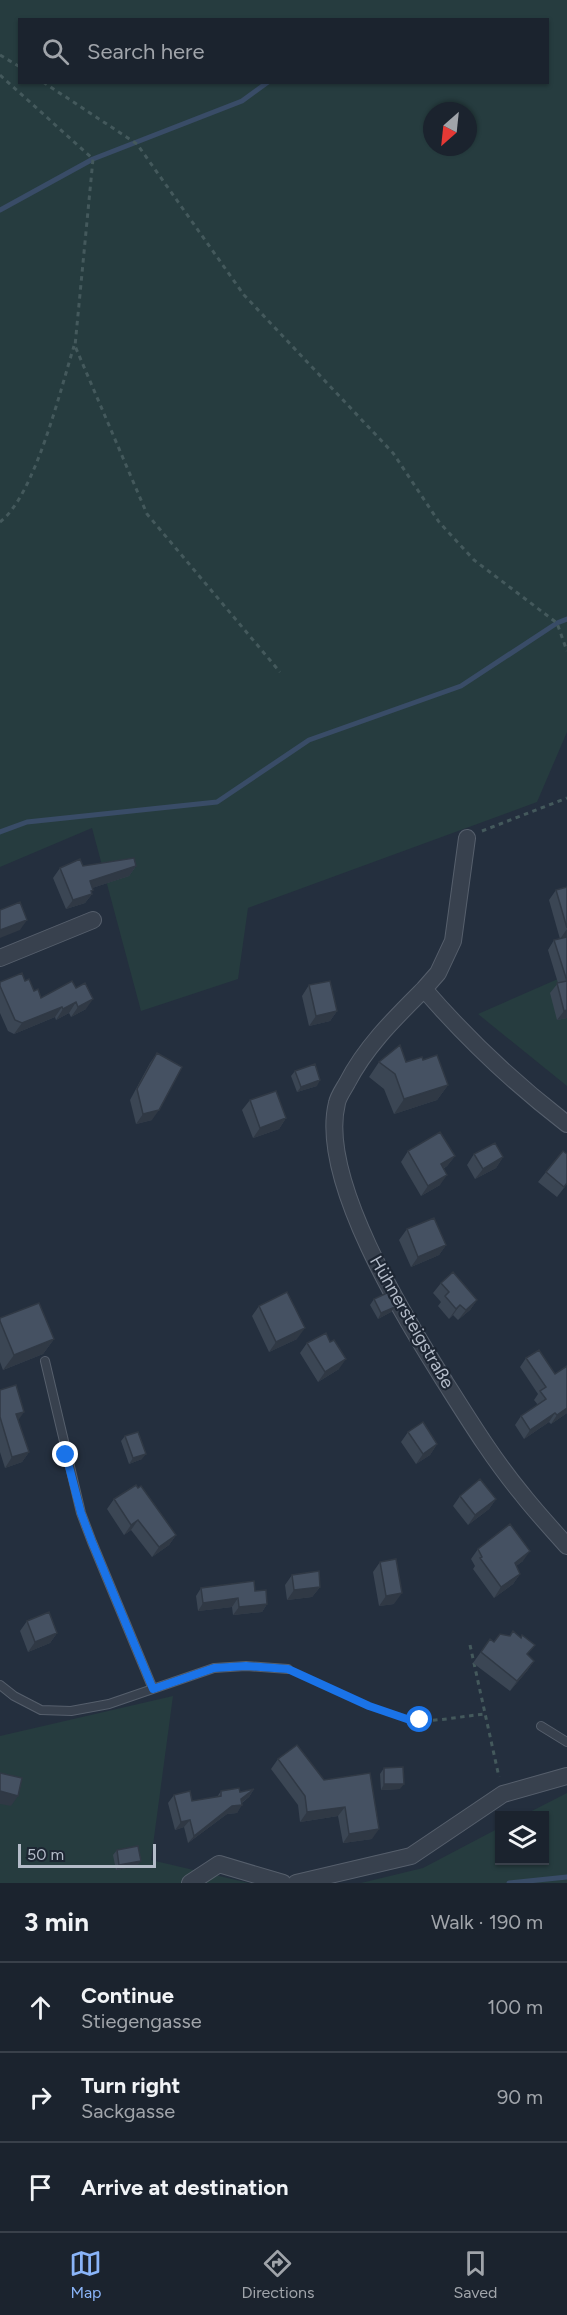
<!DOCTYPE html>
<html lang="en">
<head>
<meta charset="utf-8">
<style>
	:root { --surface:#1b232e; --page:#282f3a; --text:#f1f3f6; --muted:#a0a4aa; --line:#39404a; --accent:#8ab4f8 }
	body { margin:0; font-family:Figtree,sans-serif; background:var(--page); color:var(--text) }
	.controls { position:absolute; right:18px; bottom:18px; display:grid; overflow:hidden; border-radius:0px; box-shadow:0 2px 4px #0004 }
	.controls button { width:54px; height:54px; display:grid; place-items:center; padding:0; border:0; border-bottom:2px solid var(--line); background:var(--surface); color:var(--text); font:30px sans-serif }
	.compass { position:absolute; left:423px; top:102px; width:54px; height:54px; border-radius:50%; background:var(--surface); box-shadow:0 2px 4px #0004; rotate:207deg }
	.scale { position:absolute; left:18px; bottom:15px; width:138px; box-sizing:border-box; padding-left:6px; border:3px solid #b4bcc9; border-top:0; font-size:16px; line-height:21px; white-space:nowrap; color:#b4bcc9; -webkit-text-stroke:4px #1d2633; paint-order:stroke }
	.stop { position:absolute; width:18px; height:18px; margin:-14px; border:4px solid #1a73e8; border-radius:50%; background:#fff }
	.stop.end { background:#1a73e8; border-color:#fff; box-shadow:0 2px 6px #0008 }
	.list { margin:0; padding:0; list-style:none }
	h2 { display:flex; justify-content:space-between; align-items:center; height:78px; margin:0; padding:0 24px; font-size:26px }
	h2 small { font-size:20px; font-weight:400; color:var(--muted) }
	.list li { display:grid; grid-template-columns:39px 1fr auto; gap:18px; align-items:center; box-sizing:border-box; height:90px; padding:0 24px; border-top:2px solid var(--line) }
	.list b { display:block; font-size:22px; white-space:nowrap }
	.list p { margin:0; font-size:20px; white-space:nowrap; color:var(--muted) }
	.list em { font-size:20px; font-style:normal; color:var(--muted) }
	.icon { flex:none; width:33px; height:33px; fill:none; stroke:currentColor; stroke-width:2; stroke-linecap:round; stroke-linejoin:round }
	.map { position:relative; flex:none; width:567px; height:1883px; overflow:hidden }
	.search { position:absolute; background:var(--surface); box-shadow:0 2px 4px #0004; left:18px; right:18px; top:18px; height:66px; display:flex; align-items:center; gap:15px; box-sizing:border-box; padding:0 21px; border-radius:0px; color:var(--muted); font-size:22px }
	.sheet { height:348px; background:var(--surface) }
	nav { display:flex; justify-content:space-around; align-items:center; box-sizing:border-box; height:84px; border-top:2px solid var(--line); background:var(--surface); font-size:16px; color:var(--muted) }
	nav a { display:grid; justify-items:center; gap:3px }
	nav .on { color:var(--accent) }
	.map>svg:first-child { display:block }
	.green { fill:#263c3f; fill-rule:evenodd }
	.lines { fill:none; stroke-linecap:round; stroke-linejoin:round }
	.stream { stroke:#394c67; stroke-width:5 }
	.lane-casing { stroke:#565f6c; stroke-width:10 }
	.street-casing { stroke:#565f6c; stroke-width:18 }
	.path { stroke:#44595c; stroke-width:3; stroke-dasharray:4.5 4.5; stroke-linecap:butt }
	.lane { stroke:#38414e; stroke-width:8 }
	.street { stroke:#38414e; stroke-width:16 }
	.wall { fill:#3b4654 }
	.shaded-wall { fill:#303945 }
	.building { fill:#455162; stroke:#303945; stroke-width:1.5 }
	.route { stroke:#1a73e8; stroke-width:8 }
	.labels { text-anchor:middle; dominant-baseline:central; stroke-width:4.5; stroke-linejoin:round; paint-order:stroke }
	.street-label { font-size:18px; fill:#b4bcc9; stroke:#1d2633 }
</style>
</head>
<body>
<div class="map">
<svg width="567" height="1883" viewBox="0 0 567 1883">
	<rect width="100%" height="100%" fill="#242f3e"/>
	<path class="green" d="M0,0H567V732L537,802L248,908L238,979L141,1011L92,828L0,867ZM20,20H548V82H20ZM432,111H468V147H432Z
		M567,975V1086L478,1014Z
		M173,1696L151,1860L249,1883H0V1736Z
		M567,1793V1883H361L423,1868L499,1828L500,1860H544V1816L524,1815Z"/>
	<g class="lines">
		<path class="stream" d="M0,210L93,159L242,101L268,82
			M0,832L27,822L217,802L309,740L461,686L557,623L567,619
			M509,1883L567,1877"/>
		<g class="lane-casing">
			<path id="lane" d="M45,1361L81,1513L92,1542L153,1689
				M0,1685L14,1696L41,1710L71,1711L109,1704L214,1668L246,1666L288,1669
				M541,1726L567,1742"/>
		</g>
		<g class="street-casing">
			<path id="street" d="M0,958L93,920
				M424,989L438,973L453,941L467,838
				M567,1124C515,1084 467,1039 424,989C395,1018 366,1046 347,1083C343,1090 338,1097 337,1103C318,1179 405,1318 445,1382C469,1420 493,1459 522,1494C536,1512 552,1529 567,1546
				M190,1883L219,1864L283,1883
				M296,1883L411,1856L503,1794L567,1776"/>
		</g>
		<path class="path" d="M0,55L20,67
			M0,75L93,159L75,346L147,514L280,672
			M43,82L137,144L244,295L393,453L439,522L474,560L557,623L567,651
			M0,522C35,495 60,391 74,346
			M482,831L567,798
			M470,1645L499,1777
			M299,1673C335,1687 368,1710 406,1719C427,1724 462,1716 485,1714"/>
		<use href="#lane" class="lane"/>
		<use href="#street" class="street"/>
	</g>
	<path class="wall" d="M83,866H136L129,876L92,888V894L85,903L66,909L53,878L60,868Z
		M567,887V1018L557,1020L550,993L558,983L548,950L554,940L560,939L549,900L556,890Z
		M72,981L86,1009L71,1017L69,1013L56,1020L55,1017L14,1034L8,1031L0,1013V982L34,991L41,998Z
		M309,985L337,1011L330,1021L309,1026L302,996Z
		M157,1053L152,1120L136,1124L130,1100L150,1063Z
		M423,1060L448,1085L437,1100L394,1114L384,1089L369,1077L379,1062H406Z
		M295,1071L317,1086L297,1092L291,1076Z
		M250,1100L286,1118L279,1129L253,1138L242,1110Z
		M408,1151L455,1156L447,1166L443,1169L440,1185L421,1196L401,1162Z
		M474,1154L503,1157L496,1168L475,1179L467,1165Z
		M567,1154V1184L557,1197L538,1182L546,1172Z
		M407,1229L446,1245L439,1255L411,1267L399,1240Z
		M441,1283L477,1300L470,1310L458,1320L453,1315L449,1319L438,1306L441,1302L433,1293Z
		M374,1299L395,1307L391,1312L378,1319L370,1305Z
		M259,1306L297,1339L269,1352L252,1316Z
		M0,1318L54,1339L43,1354L3,1370L0,1362Z
		M307,1343L339,1369L318,1382L300,1353Z
		M526,1358L567,1413L551,1424L549,1422L524,1439L515,1425L521,1416L538,1405L534,1400L538,1394L520,1367Z
		M0,1390L29,1452L22,1462L5,1468L0,1452Z
		M408,1432L437,1444L430,1455L416,1464L401,1442Z
		M125,1436L142,1459L129,1464L121,1441Z
		M138,1488L176,1535L169,1545L152,1557L131,1530L124,1535L107,1509L114,1499Z
		M460,1496L496,1499L489,1509L468,1525L453,1506Z
		M478,1549L523,1561L516,1566L520,1574L513,1584L494,1598L473,1569L475,1566L471,1559Z
		M380,1562L394,1604L379,1606L373,1572Z
		M292,1575L320,1587L312,1597L287,1600L285,1585Z
		M201,1588L255,1591L267,1604L262,1612L233,1615L232,1607L198,1611L196,1596Z
		M27,1621L57,1633L50,1643L28,1652L20,1631Z
		M490,1639L494,1642L528,1655L534,1661L527,1671L510,1691L473,1663Z
		M278,1759L324,1780L372,1839L343,1843L338,1816L300,1822L298,1805L271,1769Z
		M384,1768L400,1789L381,1790L380,1774Z
		M254,1789L249,1797L242,1803L237,1813L227,1814L188,1843L184,1827L175,1830L168,1803L174,1795L192,1801L217,1797L221,1791L240,1792Z
		M117,1850L137,1866L116,1870L113,1855Z"/>
	<path class="shaded-wall" d="M136,866L129,876L83,891L90,881Z
		M93,890L90,894H92L85,903L66,909L73,900Z
		M27,920L20,930L0,938V930Z
		M567,929V937L560,939Z
		M93,999L86,1009L71,1017L78,1007Z
		M76,1002L69,1013L56,1020L63,1009Z
		M62,1007L55,1017L14,1034L22,1023Z
		M567,1010V1018L557,1020L564,1011Z
		M337,1011L330,1021L309,1026L316,1016Z
		M320,1080L317,1086L297,1092L301,1087Z
		M448,1085L437,1100L394,1114L404,1099Z
		M159,1110L152,1120L136,1124L143,1114Z
		M286,1118L279,1129L253,1138L260,1128Z
		M455,1156L447,1166L434,1174L441,1164Z
		M503,1157L496,1168L475,1179L483,1169Z
		M447,1175L440,1185L421,1196L428,1186Z
		M446,1245L439,1255L411,1267L418,1257Z
		M477,1300L470,1310L458,1320L466,1310Z
		M460,1305L453,1315L449,1319L456,1309Z
		M395,1307L391,1312L378,1319L381,1313Z
		M305,1328L297,1339L269,1352L276,1342Z
		M54,1339L43,1354L3,1370L14,1355Z
		M346,1359L339,1369L318,1382L325,1372Z
		M567,1408V1413L551,1424L557,1415Z
		M24,1412L17,1422L16,1414Z
		M555,1413L549,1422L524,1439L530,1430Z
		M437,1444L430,1455L416,1464L423,1454Z
		M29,1452L22,1462L5,1468L12,1457Z
		M146,1454L142,1459L129,1464L133,1458Z
		M496,1499L489,1509L468,1525L475,1515Z
		M138,1520L131,1530L124,1535L131,1525Z
		M176,1535L169,1545L152,1557L159,1547Z
		M530,1551L523,1561L507,1573L515,1563Z
		M520,1574L513,1584L494,1598L501,1587Z
		M320,1587L312,1597L287,1600L294,1590Z
		M402,1593L394,1604L379,1606L386,1596Z
		M238,1598L232,1607L198,1611L203,1603Z
		M267,1604L262,1612L233,1615L239,1607Z
		M57,1633L50,1643L28,1652L35,1642Z
		M534,1661L527,1671L510,1691L517,1681Z
		M384,1784H404L400,1789L381,1790Z
		M254,1789L249,1797L238,1805H242L237,1813L227,1814L188,1843L194,1836Z
		M0,1791L18,1796L11,1806L0,1804Z
		M345,1807L338,1816L300,1822L307,1812Z
		M190,1820L184,1827L175,1830L181,1822Z
		M379,1829L372,1839L343,1843L349,1834Z
		M141,1861L137,1866L116,1870L119,1865Z"/>
	<path class="building" d="M134,858L136,866L90,881L93,890L91,891L92,894L73,900L60,868L80,859L83,866Z
		M567,887V928L556,890Z
		M20,902L27,920L0,930V910Z
		M567,937V1010L564,1011L557,983L567,981L554,940Z
		M22,973L25,981L29,979L34,991L38,989L41,998L72,981L76,988L85,983L93,999L78,1007L76,1002L63,1009L62,1007L22,1023L15,1020L0,986V982Z
		M330,981L337,1011L316,1016L309,985Z
		M400,1045L406,1062L422,1057L423,1060L437,1055L448,1085L404,1099L395,1074L379,1062Z
		M157,1053L182,1067L159,1110L143,1114L137,1089Z
		M315,1064L320,1080L301,1087L295,1071Z
		M276,1091L286,1118L260,1128L250,1100Z
		M440,1132L455,1156L441,1164L447,1175L428,1186L408,1151Z
		M495,1143L503,1157L483,1169L474,1154Z
		M563,1151L567,1154V1183L564,1187L546,1172Z
		M434,1218L446,1245L418,1257L407,1229Z
		M453,1272L477,1300L466,1310L460,1305L456,1309L445,1296L449,1292L441,1283Z
		M287,1292L305,1328L276,1342L259,1306Z
		M387,1293L395,1307L381,1313L374,1299Z
		M39,1303L54,1339L14,1355L0,1321V1318Z
		M326,1333L330,1342L334,1340L346,1359L325,1372L307,1343Z
		M539,1350L555,1374L567,1366V1408L557,1415L555,1413L530,1430L521,1416L546,1399L540,1391L546,1387L526,1358Z
		M16,1385L24,1412L16,1414L29,1452L12,1457L0,1417V1390Z
		M423,1422L437,1444L423,1454L408,1432Z
		M138,1432L146,1454L133,1458L125,1436Z
		M480,1479L496,1499L475,1515L460,1496Z
		M136,1485L138,1488L141,1486L176,1535L159,1547L138,1520L131,1525L114,1499Z
		M510,1524L530,1551L515,1563L520,1574L501,1587L480,1558L482,1557L478,1549Z
		M396,1559L402,1593L386,1596L380,1562Z
		M319,1571L320,1587L294,1590L292,1575Z
		M254,1581L255,1591L266,1590L267,1604L239,1607L238,1598L203,1603L201,1588Z
		M49,1612L57,1633L35,1642L27,1621Z
		M513,1631L521,1638L522,1635L535,1645L527,1654L534,1661L517,1681L481,1652L490,1639L494,1642L500,1634L510,1636Z
		M297,1745L324,1780L370,1773L379,1829L349,1834L345,1807L307,1812L305,1796L278,1759Z
		M403,1767L404,1784H384V1768Z
		M0,1773L22,1778L18,1796L0,1791Z
		M239,1788L240,1792L254,1789L241,1799L242,1805L232,1806L194,1836L190,1820L181,1822L174,1795L190,1791L192,1801L221,1796V1791Z
		M138,1846L141,1861L119,1865L117,1850Z"/>
	<g class="lines">
		<path class="route" d="M66,1455L81,1513L92,1542L153,1689L214,1668L246,1666L288,1669L369,1706L407,1719L420,1720"/>
	</g>
	<g class="labels">
		<g class="street-label">
			<text transform="translate(412 1322) rotate(60)">Hühnersteigstraße</text>
		</g>
	</g>
</svg>
<div class="controls">
<button><svg class="icon" aria-label="layers" viewBox="0 0 24 24"><path d="M12 4l9 5-9 5-9-5zM3 14l9 5 9-5"/></svg></button>
</div>
<svg class="compass" viewBox="-18 -18 36 36"><path d="M0-13l5 13h-10z" fill="#e53935"/><path d="M0 13l5-13h-10z" fill="#a0a4aa"/></svg>
<div class="scale">50 m</div>
<div class="stop" style="left:420px;top:1720px"></div>
<div class="stop end" style="left:66px;top:1455px"></div>
<div class="search"><svg class="icon" aria-label="search" viewBox="0 0 24 24"><circle cx="10" cy="10" r="6"/><path d="M15 15l6 6"/></svg>Search here</div>
</div>
<section class="sheet">
<h2>3 min<small>Walk · 190 m</small></h2>
<ul class="list">
<li><svg class="icon" aria-label="ahead" viewBox="0 0 24 24"><path d="M12 20V5M6 11l6-6 6 6"/></svg><div><b>Continue</b><p>Stiegengasse</p></div><em>100 m</em></li>
<li><svg class="icon" aria-label="right" viewBox="0 0 24 24"><path d="M7 20v-9h11M14 6l5 5-5 5"/></svg><div><b>Turn right</b><p>Sackgasse</p></div><em>90 m</em></li>
<li><svg class="icon" aria-label="arrive" viewBox="0 0 24 24"><path d="M6 21V4h12l-3 4 3 4H6"/></svg><div><b>Arrive at destination</b></div></li>
</ul>
</section>
<nav>
<a class="on"><svg class="icon" aria-label="map" viewBox="0 0 24 24"><path d="M3 6l6-2 6 2 6-2v14l-6 2-6-2-6 2zM9 4v14M15 6v14"/></svg>Map</a>
<a><svg class="icon" aria-label="directions" viewBox="0 0 24 24"><path d="M12 3l9 9-9 9-9-9zM9 14v-3h6M13 9l2 2-2 2"/></svg>Directions</a>
<a><svg class="icon" aria-label="saved" viewBox="0 0 24 24"><path d="M7 4h10v16l-5-4-5 4z"/></svg>Saved</a>
</nav>
</body>
</html>
